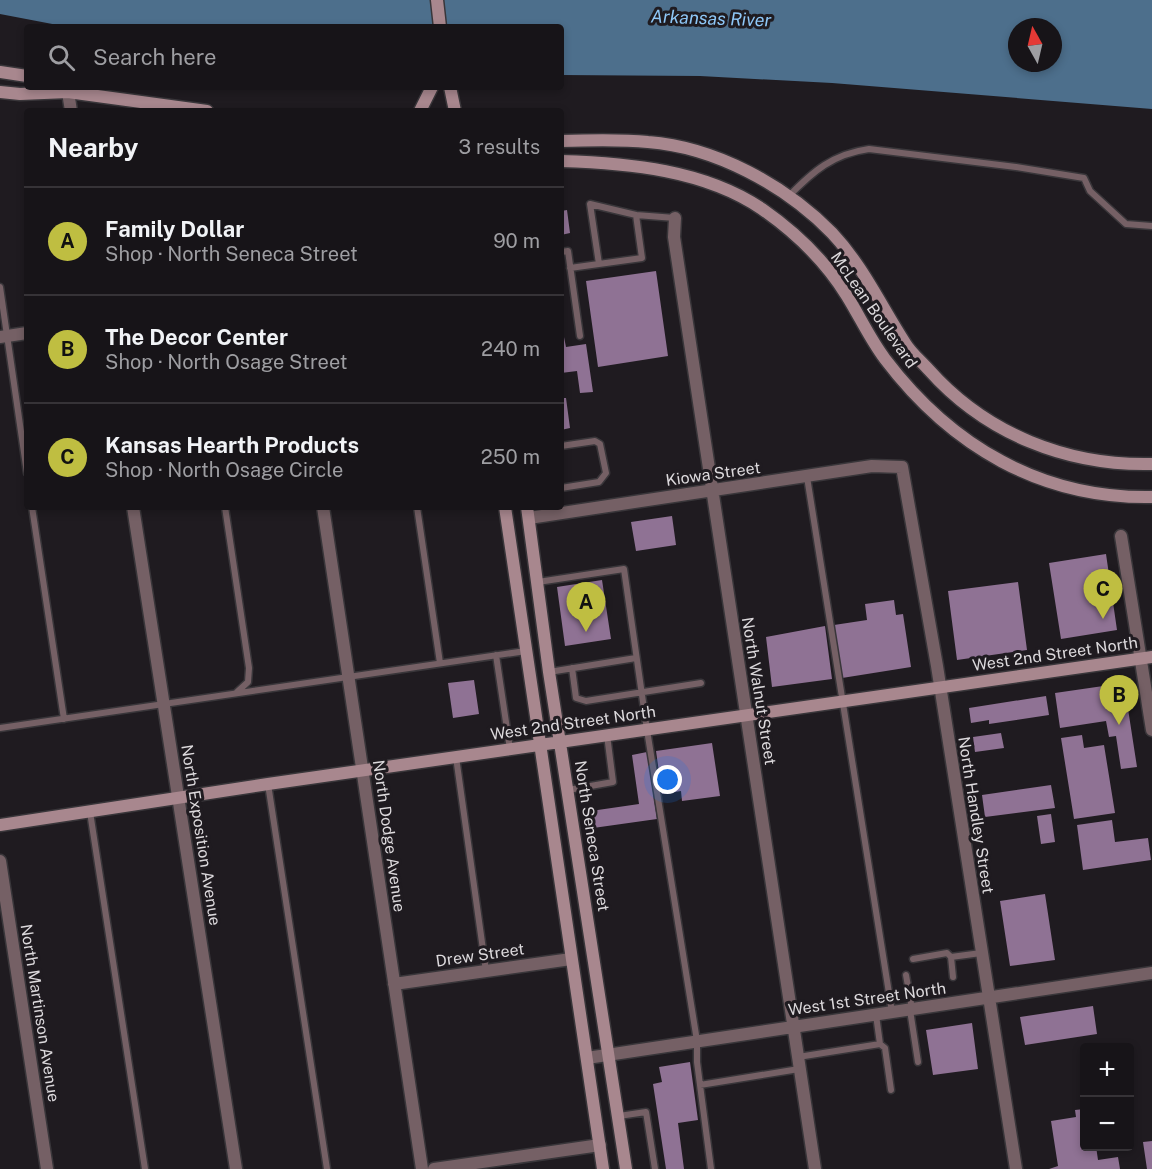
<!DOCTYPE html>
<html lang="en">
<head>
<meta charset="utf-8">
<style>
	:root { --surface:#171418; --page:#201d21; --text:#f1f3f6; --muted:#9e9ea2; --line:#363337; --accent:#bfbe41 }
	body { margin:0; font-family:"Public Sans",sans-serif; background:var(--page); color:var(--text) }
	.controls { position:absolute; right:18px; bottom:18px; display:grid; overflow:hidden; border-radius:6px; box-shadow:0 3px 9px #0003 }
	.controls button { width:54px; height:54px; display:grid; place-items:center; padding:0; border:0; border-bottom:2px solid var(--line); background:var(--surface); color:var(--text); font:30px sans-serif }
	.compass { position:absolute; left:1008px; top:18px; width:54px; height:54px; border-radius:50%; background:var(--surface); box-shadow:0 3px 9px #0003; rotate:352deg }
	.you { position:absolute; left:668px; top:780px; width:21px; height:21px; margin:-15px; border:4px solid #fff; border-radius:50%; background:#1a73e8; box-shadow:0 0 0 9px #1a73e833 }
	.badge { display:grid; place-items:center; width:39px; height:39px; border-radius:50%; background:var(--accent); color:#111; font-size:20px; font-weight:700 }
	.pin { position:absolute; translate:-50% -50px; filter:drop-shadow(0 2px 3px #0008) }
	.pin::after { content:''; position:absolute; top:32px; width:21px; height:18px; background:inherit; clip-path:polygon(0 0,100% 0,50% 100%) }
	.list { margin:0; padding:0; list-style:none }
	h2 { display:flex; justify-content:space-between; align-items:center; height:78px; margin:0; padding:0 24px; font-size:26px }
	h2 small { font-size:20px; font-weight:400; color:var(--muted) }
	.list li { display:grid; grid-template-columns:39px 1fr auto; gap:18px; align-items:center; box-sizing:border-box; height:108px; padding:0 24px; border-top:2px solid var(--line) }
	.list b { display:block; font-size:22px; white-space:nowrap }
	.list p { margin:0; font-size:20px; white-space:nowrap; color:var(--muted) }
	.list em { font-size:20px; font-style:normal; color:var(--muted) }
	.icon { flex:none; width:33px; height:33px; fill:none; stroke:currentColor; stroke-width:2; stroke-linecap:round; stroke-linejoin:round }
	.map { position:relative; flex:none; width:1152px; height:1169px; overflow:hidden }
	.search { position:absolute; background:var(--surface); box-shadow:0 3px 9px #0003; left:24px; top:24px; width:540px; height:66px; display:flex; align-items:center; gap:15px; box-sizing:border-box; padding:0 21px; border-radius:6px; color:var(--muted); font-size:22px }
	.panel { position:absolute; background:var(--surface); box-shadow:0 3px 9px #0003; left:24px; top:108px; width:540px; height:402px; border-radius:6px }
	.map>svg:first-child { display:block }
	.water { fill:#4d6f8c; fill-rule:evenodd }
	.building { fill:#8f7294 }
	.lines { fill:none; stroke-linecap:round; stroke-linejoin:round }
	.lane-casing { stroke:#39363a; stroke-width:9 }
	.street-casing { stroke:#39363a; stroke-width:15 }
	.secondary-casing { stroke:#39363a; stroke-width:15 }
	.lane { stroke:#756065; stroke-width:6 }
	.street { stroke:#756065; stroke-width:12 }
	.secondary { stroke:#a8878e; stroke-width:12 }
	.labels { text-anchor:middle; dominant-baseline:central; stroke-width:6; stroke-linejoin:round; paint-order:stroke }
	.street-label { font-size:16px; fill:#dcd9dc; stroke:#1f1b20 }
	.water-label { font-size:18px; font-style:italic; fill:#8ec7f7; stroke:#1f1b20 }
</style>
</head>
<body>
<div class="map">
<svg width="1152" height="1169" viewBox="0 0 1152 1169">
	<rect width="100%" height="100%" fill="#1f1b20"/>
	<path class="water" d="M0,0H1152V109L832,83L700,76L561,75V27H68L0,14ZM1017,27H1053V63H1017Z"/>
	<path class="building" d="M567,210L570,233L561,235V211Z
		M656,271L668,356L598,367L586,281Z
		M561,322L566,347L586,344L593,392L580,393L577,371L561,373Z
		M561,398H566L570,428L561,430Z
		M672,516L676,545L636,551L631,522Z
		M1106,554L1117,630L1061,639L1049,563Z
		M602,580L611,639L565,646L557,587Z
		M1018,582L1027,650L957,660L948,591Z
		M894,600L896,615L903,614L911,667L842,678L834,625L867,620L865,604Z
		M825,626L832,679L772,687L766,637Z
		M474,680L479,714L453,718L448,683Z
		M1124,683L1137,767L1121,769L1116,736L1109,737L1106,721L1060,728L1055,693Z
		M1046,696L1049,715L989,724V720L971,723L969,708Z
		M1001,733L1004,748L975,752L973,737Z
		M1082,735L1084,748L1104,745L1115,813L1074,819L1061,738Z
		M712,743L720,796L682,801L681,791L662,794L656,751Z
		M647,752L657,819L586,829L584,812L639,804L632,755Z
		M1051,785L1055,808L985,817L982,795Z
		M1051,814L1055,842L1041,844L1037,816Z
		M1112,820L1115,842L1148,838L1151,860L1083,870L1077,825Z
		M1045,894L1055,960L1010,966L1000,901Z
		M1093,1006L1097,1034L1025,1045L1020,1017Z
		M972,1023L978,1069L933,1075L926,1030Z
		M690,1062L698,1120L678,1123L684,1169H666L653,1084L662,1082L659,1067Z
		M1084,1109V1146H1096L1098,1160L1118,1157L1120,1169H1049L1058,1166L1051,1121L1076,1117L1075,1110Z
		M1152,1141V1169H1147L1143,1142Z"/>
	<g class="lines">
		<g class="lane-casing">
			<path id="lane" d="M788,197C813,171 833,154 869,149L1016,167L1084,178L1090,191L1126,224L1152,226
				M636,215L675,218
				M561,252L568,251L580,336
				M570,268L642,258L636,215L590,204L599,264
				M0,287L27,473
				M561,446L595,441L600,444L606,473L599,482L561,488
				M807,477L892,1012
				M32,507L64,719
				M225,507L249,668L248,682L237,692
				M417,507L440,663
				M538,582L624,569L647,730L697,1041V1062L711,1169
				M496,655L510,749
				M572,668L576,698L586,701L701,683
				M549,672L636,658
				M0,728L526,651
				M456,757L486,971
				M268,784L327,1169
				M568,790L613,782L607,735
				M90,812L145,1169
				M951,957L981,953
				M913,959L947,953L951,957L953,977
				M906,975L912,1009
				M910,1010L918,1062
				M876,1015L880,1044
				M798,1057L880,1044L885,1048L891,1090
				M700,1085L799,1069
				M619,1116L646,1112L655,1169"/>
		</g>
		<g class="street-casing">
			<path id="street" d="M68,92L71,111
				M675,218L674,237L815,1169
				M0,337L27,333
				M133,507L236,1169
				M323,507L422,1169
				M529,518L872,466L902,467L937,666L1016,1169
				M1121,536L1152,730
				M0,861L47,1169
				M394,984L571,959
				M587,1058L1152,973
				M434,1169L600,1145"/>
		</g>
		<g class="secondary-casing">
			<path id="secondary" d="M437,0L440,27
				M0,72L27,76
				M450,87L455,111
				M0,92L20,94L68,92L207,111
				M420,111L432,87
				M561,141C590,140 619,139 648,142C715,147 785,185 832,233C863,266 881,306 905,343C911,353 921,361 929,370C986,434 1067,466 1152,464
				M561,161C628,163 705,170 762,209C795,232 826,262 847,296C860,317 870,339 885,359C951,446 1041,499 1152,497
				M505,507L603,1169
				M527,507L549,672L626,1169
				M0,825L268,784L1152,657"/>
		</g>
		<use href="#lane" class="lane"/>
		<use href="#street" class="street"/>
		<use href="#secondary" class="secondary"/>
	</g>
	<g class="labels">
		<g class="street-label">
			<text transform="translate(874 310) rotate(55)">McLean Boulevard</text>
			<text transform="translate(713 474) rotate(-8)">Kiowa Street</text>
			<text transform="translate(1055 654) rotate(-8)">West 2nd Street North</text>
			<text transform="translate(759 691) rotate(81)">North Walnut Street</text>
			<text transform="translate(573 723) rotate(-8)">West 2nd Street North</text>
			<text transform="translate(976 815) rotate(81)">North Handley Street</text>
			<text transform="translate(201 835) rotate(81)">North Exposition Avenue</text>
			<text transform="translate(389 836) rotate(82)">North Dodge Avenue</text>
			<text transform="translate(592 836) rotate(81)">North Seneca Street</text>
			<text transform="translate(480 955) rotate(-8)">Drew Street</text>
			<text transform="translate(867 999) rotate(-8)">West 1st Street North</text>
			<text transform="translate(40 1013) rotate(81)">North Martinson Avenue</text>
		</g>
		<g class="water-label">
			<text transform="translate(711 18) rotate(2)">Arkansas River</text>
		</g>
	</g>
</svg>
<div class="controls">
<button>+</button>
<button>−</button>
</div>
<svg class="compass" viewBox="-18 -18 36 36"><path d="M0-13l5 13h-10z" fill="#e53935"/><path d="M0 13l5-13h-10z" fill="#9e9ea2"/></svg>
<div class="you"></div>
<div class="pin badge" style="left:586px;top:632px">A</div>
<div class="pin badge" style="left:1119px;top:725px">B</div>
<div class="pin badge" style="left:1103px;top:619px">C</div>
<div class="search"><svg class="icon" aria-label="search" viewBox="0 0 24 24"><circle cx="10" cy="10" r="6"/><path d="M15 15l6 6"/></svg>Search here</div>
<section class="panel">
<h2>Nearby<small>3 results</small></h2>
<ul class="list">
<li><span class="badge">A</span><div><b>Family Dollar</b><p>Shop · North Seneca Street</p></div><em>90 m</em></li>
<li><span class="badge">B</span><div><b>The Decor Center</b><p>Shop · North Osage Street</p></div><em>240 m</em></li>
<li><span class="badge">C</span><div><b>Kansas Hearth Products</b><p>Shop · North Osage Circle</p></div><em>250 m</em></li>
</ul>
</section>
</div>
</body>
</html>
